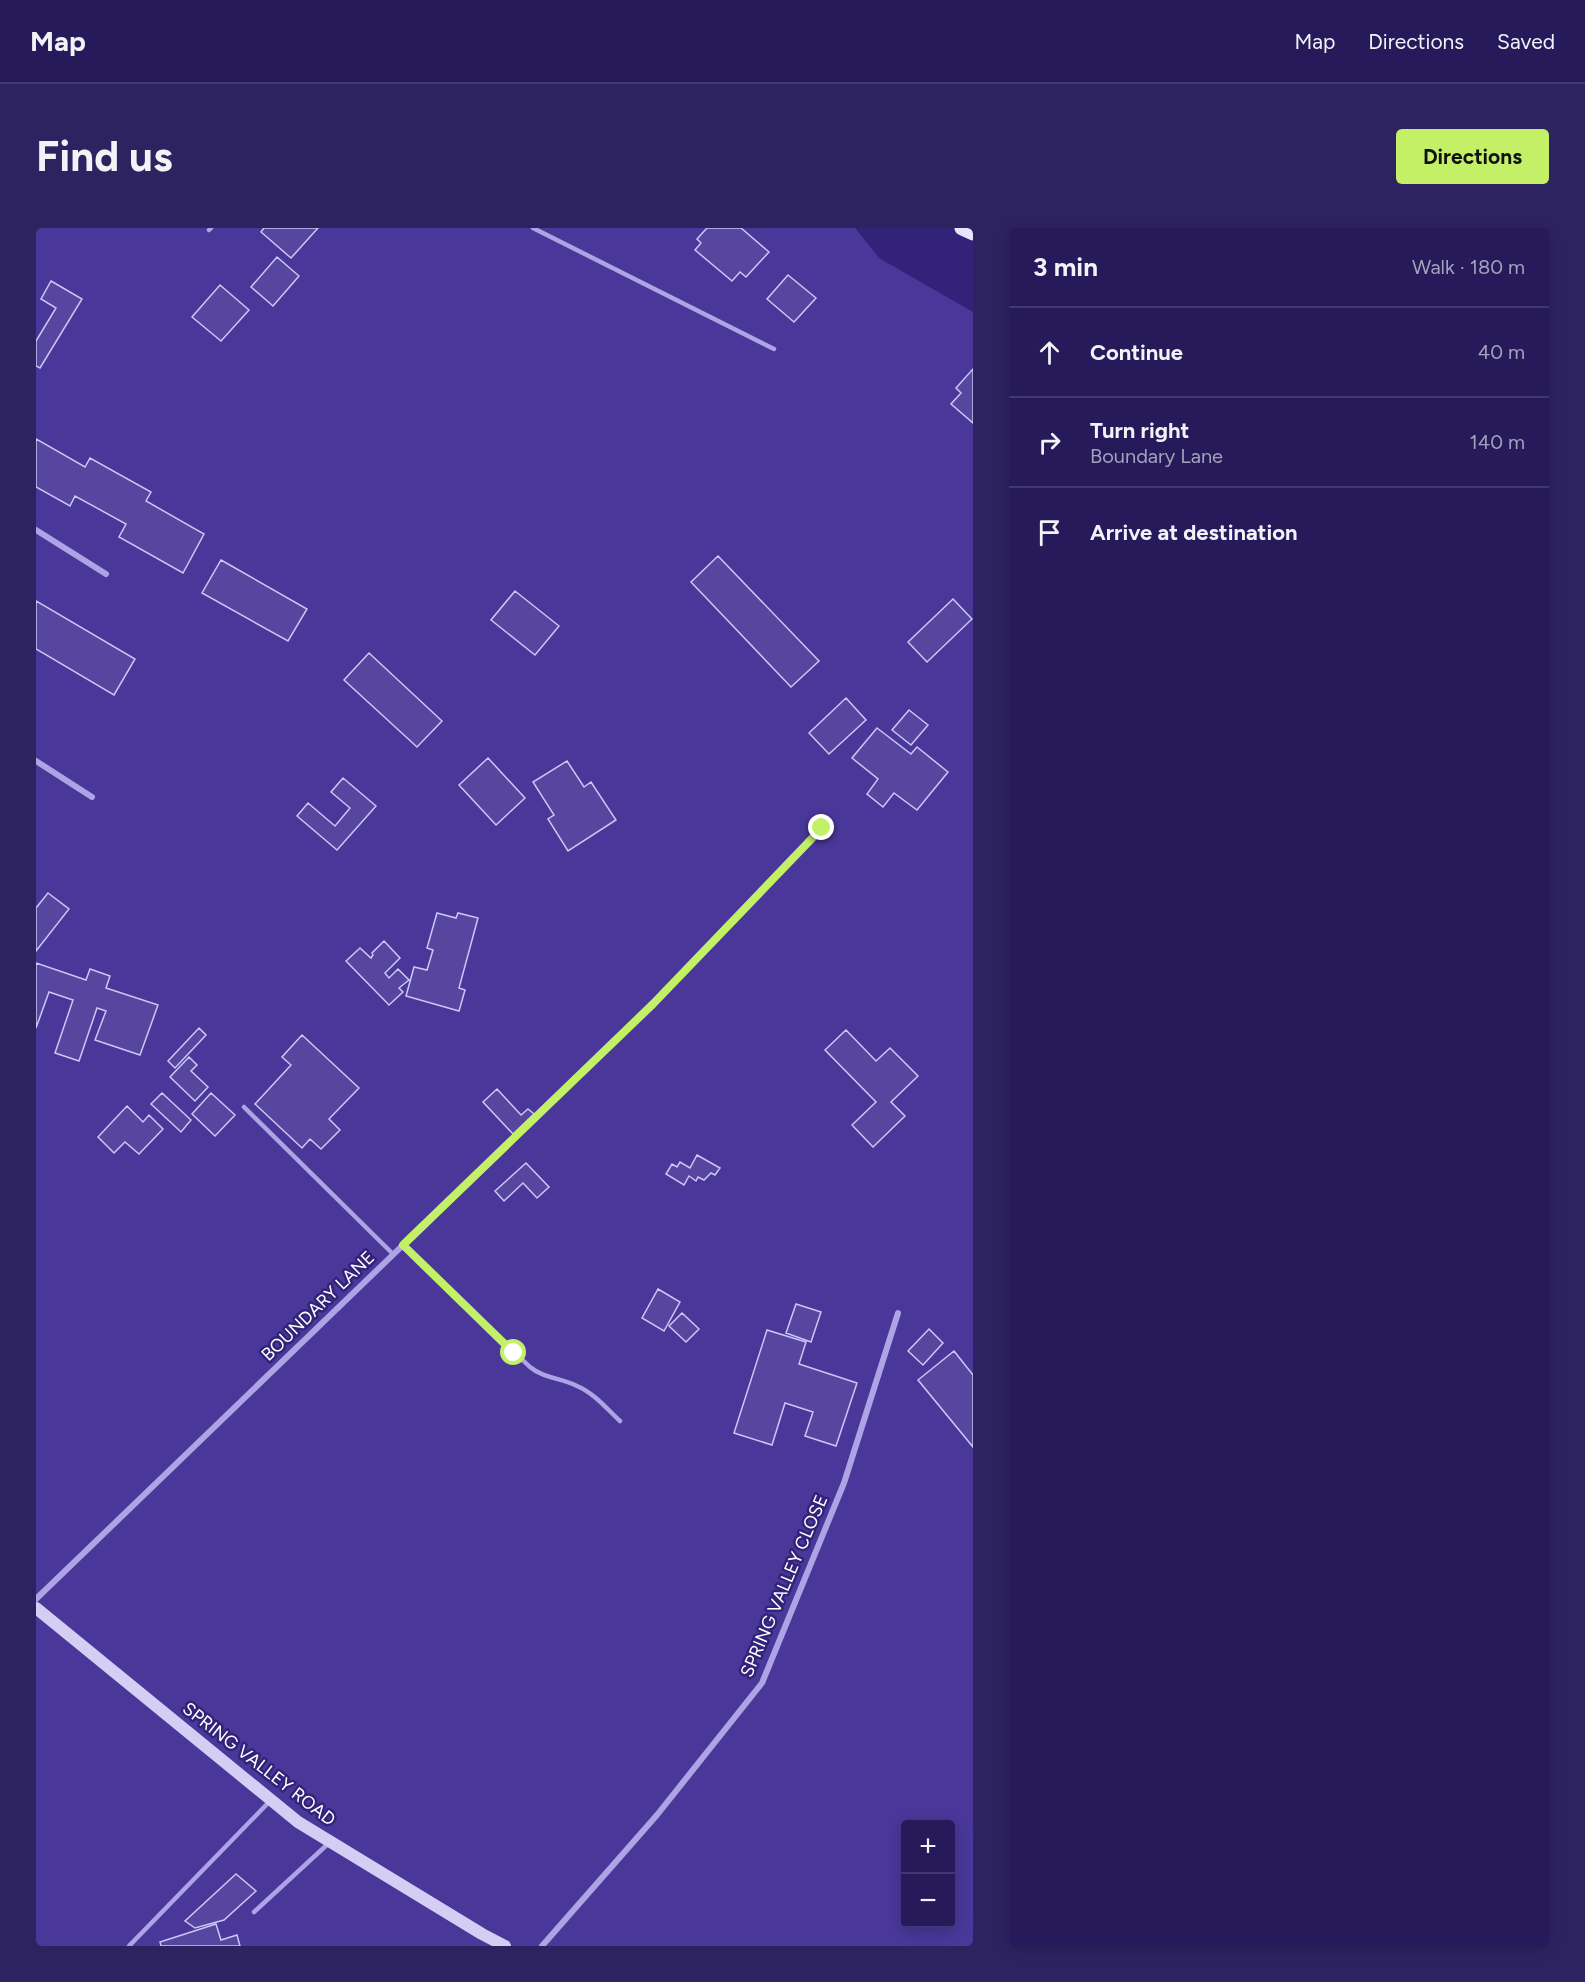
<!DOCTYPE html>
<html lang="en">
<head>
<meta charset="utf-8">
<style>
	:root { --surface:#261a5b; --page:#2e2361; --text:#f1f3f6; --muted:#a4a1bb; --line:#423871; --accent:#c3f066 }
	body { margin:0; font-family:Figtree,sans-serif; background:var(--page); color:var(--text) }
	.controls { position:absolute; right:18px; bottom:18px; display:grid; overflow:hidden; border-radius:6px; box-shadow:0 3px 15px #0003 }
	.controls button { width:54px; height:54px; display:grid; place-items:center; padding:0; border:0; border-bottom:2px solid var(--line); background:var(--surface); color:var(--text); font:30px sans-serif }
	.stop { position:absolute; width:18px; height:18px; margin:-14px; border:4px solid #c3f066; border-radius:50%; background:#fff }
	.stop.end { background:#c3f066; border-color:#fff; box-shadow:0 2px 6px #0008 }
	.list { margin:0; padding:0; list-style:none }
	h2 { display:flex; justify-content:space-between; align-items:center; height:78px; margin:0; padding:0 24px; font-size:26px }
	h2 small { font-size:20px; font-weight:400; color:var(--muted) }
	.list li { display:grid; grid-template-columns:39px 1fr auto; gap:18px; align-items:center; box-sizing:border-box; height:90px; padding:0 24px; border-top:2px solid var(--line) }
	.list b { display:block; font-size:22px; white-space:nowrap }
	.list p { margin:0; font-size:20px; white-space:nowrap; color:var(--muted) }
	.list em { font-size:20px; font-style:normal; color:var(--muted) }
	.icon { flex:none; width:33px; height:33px; fill:none; stroke:currentColor; stroke-width:2; stroke-linecap:round; stroke-linejoin:round }
	.map { position:relative; flex:none; width:937px; height:1718px; overflow:hidden; border-radius:6px }
	header { display:flex; align-items:center; gap:36px; box-sizing:border-box; height:84px; padding:0 30px; background:var(--surface); border-bottom:2px solid var(--line) }
	header strong { font-size:28px }
	nav { display:flex; gap:33px; margin-inline-start:auto; font-size:21px }
	.intro { display:flex; align-items:center; justify-content:space-between; box-sizing:border-box; height:144px; padding:0 36px }
	h1 { margin:0; font-size:42px }
	.button { padding:15px 27px; border-radius:6px; background:var(--accent); color:#111; font-size:21px; font-weight:700 }
	main { display:flex; gap:36px; padding:0 36px }
	aside { flex:1; background:var(--surface); border-radius:6px; box-shadow:0 3px 15px #0003 }
	.map>svg:first-child { display:block }
	.green { fill:#493899; fill-rule:evenodd }
	.building { fill:#5646a0; stroke:#cec6f4; stroke-width:1.5 }
	.lines { fill:none; stroke-linecap:round; stroke-linejoin:round }
	.lane { stroke:#aea3e5; stroke-width:4.5 }
	.street { stroke:#aea3e5; stroke-width:6 }
	.secondary { stroke:#d4cdf4; stroke-width:12 }
	.primary { stroke:#e9e3fc; stroke-width:15 }
	.route { stroke:#c3f066; stroke-width:8 }
	.labels { text-anchor:middle; dominant-baseline:central; stroke-width:5; stroke-linejoin:round; paint-order:stroke }
	.street-label { font-size:18px; fill:#fff; stroke:#322279 }
</style>
</head>
<body>
<header>
<strong>Map</strong>
<nav><a>Map</a><a>Directions</a><a>Saved</a></nav>
</header>
<div class="intro"><h1>Find us</h1><a class="button">Directions</a></div>
<main>
<div class="map">
<svg width="937" height="1718" viewBox="0 0 937 1718">
	<rect width="100%" height="100%" fill="#322279"/>
	<path class="green" d="M0,0H819L843,30L937,84V1718H0ZM870,1596H915V1696H870Z"/>
	<path class="building" d="M228,0H282L255,30L225,4Z
		M671,0H705L733,24L710,49L704,44L696,53L659,22L665,15L661,11Z
		M241,29L263,48L237,78L215,59Z
		M752,47L780,70L758,94L731,71Z
		M15,53L46,71L4,140L0,138V113L20,80L5,71Z
		M184,57L213,82L185,113L156,89Z
		M937,141V195L915,176L925,165L920,160Z
		M0,211L49,239L54,230L115,264L110,273L168,306L147,345L83,309L90,296L39,268L34,278L0,259Z
		M682,328L783,433L755,459L655,354Z
		M185,332L271,381L252,413L166,365Z
		M479,363L523,398L499,427L455,392Z
		M917,371L936,391L891,434L872,414Z
		M0,373L99,431L78,467L0,421Z
		M333,425L406,493L381,519L308,452Z
		M810,470L830,492L793,526L773,505Z
		M873,482L892,497L875,517L856,502Z
		M841,500L875,526L881,519L912,544L881,582L858,565L847,579L831,566L842,551L816,530Z
		M452,530L489,570L460,597L423,557Z
		M531,533L548,559L555,554L580,592L532,623L512,591L518,587L497,554Z
		M307,550L340,578L301,622L261,588L272,575L299,598L314,580L295,564Z
		M12,665L33,681L0,723V680Z
		M401,685L420,690L422,685L442,690L423,760L429,762L423,783L370,768L378,739L391,742L397,722L391,720Z
		M348,713L364,730L349,745L353,750L362,741L373,752L363,760L367,764L353,777L310,733L324,720L335,730L337,727L336,725Z
		M0,735L50,752L54,741L74,748L70,760L122,777L104,827L59,812L70,783L61,780L43,833L19,825L37,772L13,764L0,800Z
		M163,800L170,807L139,840L132,833Z
		M810,802L840,833L854,820L882,848L855,874L869,888L837,919L816,897L840,874L789,822Z
		M266,807L323,860L293,891L304,902L285,921L274,911L266,920L219,876L255,837L246,829Z
		M153,829L161,837L155,843L172,859L159,873L134,849Z
		M461,861L485,887L492,881L498,886L477,906L447,874Z
		M126,865L155,892L145,904L115,876Z
		M175,865L199,887L179,908L156,886Z
		M91,878L107,894L113,887L127,901L103,926L89,914L78,925L62,909Z
		M661,927L684,940L679,947L675,945L668,952L662,949L660,953L653,948L648,957L630,946L636,936L641,939L644,934L654,940Z
		M490,935L513,959L501,970L487,955L468,973L459,963Z
		M622,1061L644,1074L628,1103L606,1090Z
		M760,1076L785,1084L775,1114L750,1105Z
		M646,1085L663,1101L650,1114L633,1098Z
		M893,1101L907,1115L887,1137L872,1123Z
		M731,1102L770,1114L763,1136L821,1155L800,1218L769,1208L777,1184L749,1175L736,1217L698,1205Z
		M918,1123L937,1147V1219L882,1152Z
		M200,1646L220,1663L188,1692L159,1700L149,1693Z
		M180,1696L185,1712L201,1707L204,1718H125L124,1714Z"/>
	<g class="lines">
		<path class="lane" d="M497,0L738,121
			M173,2L175,0
			M208,879L357,1026
			M367,1017L494,1139C507,1150 525,1150 541,1158C558,1165 571,1181 584,1193
			M218,1684L294,1614
			M93,1718L233,1574"/>
		<path class="street" d="M0,302L70,346
			M0,533L56,569
			M0,1371L617,776L786,600
			M506,1718L621,1587L726,1455L808,1255L862,1085"/>
		<path class="secondary" d="M0,1380L262,1594L446,1706L469,1718"/>
		<path class="primary" d="M926,0L937,5"/>
	</g>
	<g class="lines">
		<path class="route" d="M478,1125L367,1017L617,776L786,600"/>
	</g>
	<g class="labels">
		<g class="street-label">
			<text transform="translate(282 1078) rotate(-44)">BOUNDARY LANE</text>
			<text transform="translate(748 1358) rotate(-67)">SPRING VALLEY CLOSE</text>
			<text transform="translate(223 1536) rotate(38)">SPRING VALLEY ROAD</text>
		</g>
	</g>
</svg>
<div class="controls">
<button>+</button>
<button>−</button>
</div>
<div class="stop" style="left:478px;top:1125px"></div>
<div class="stop end" style="left:786px;top:600px"></div>
</div>
<aside>
<h2>3 min<small>Walk · 180 m</small></h2>
<ul class="list">
<li><svg class="icon" aria-label="ahead" viewBox="0 0 24 24"><path d="M12 20V5M6 11l6-6 6 6"/></svg><div><b>Continue</b></div><em>40 m</em></li>
<li><svg class="icon" aria-label="right" viewBox="0 0 24 24"><path d="M7 20v-9h11M14 6l5 5-5 5"/></svg><div><b>Turn right</b><p>Boundary Lane</p></div><em>140 m</em></li>
<li><svg class="icon" aria-label="arrive" viewBox="0 0 24 24"><path d="M6 21V4h12l-3 4 3 4H6"/></svg><div><b>Arrive at destination</b></div></li>
</ul>
</aside>
</main>
</body>
</html>
